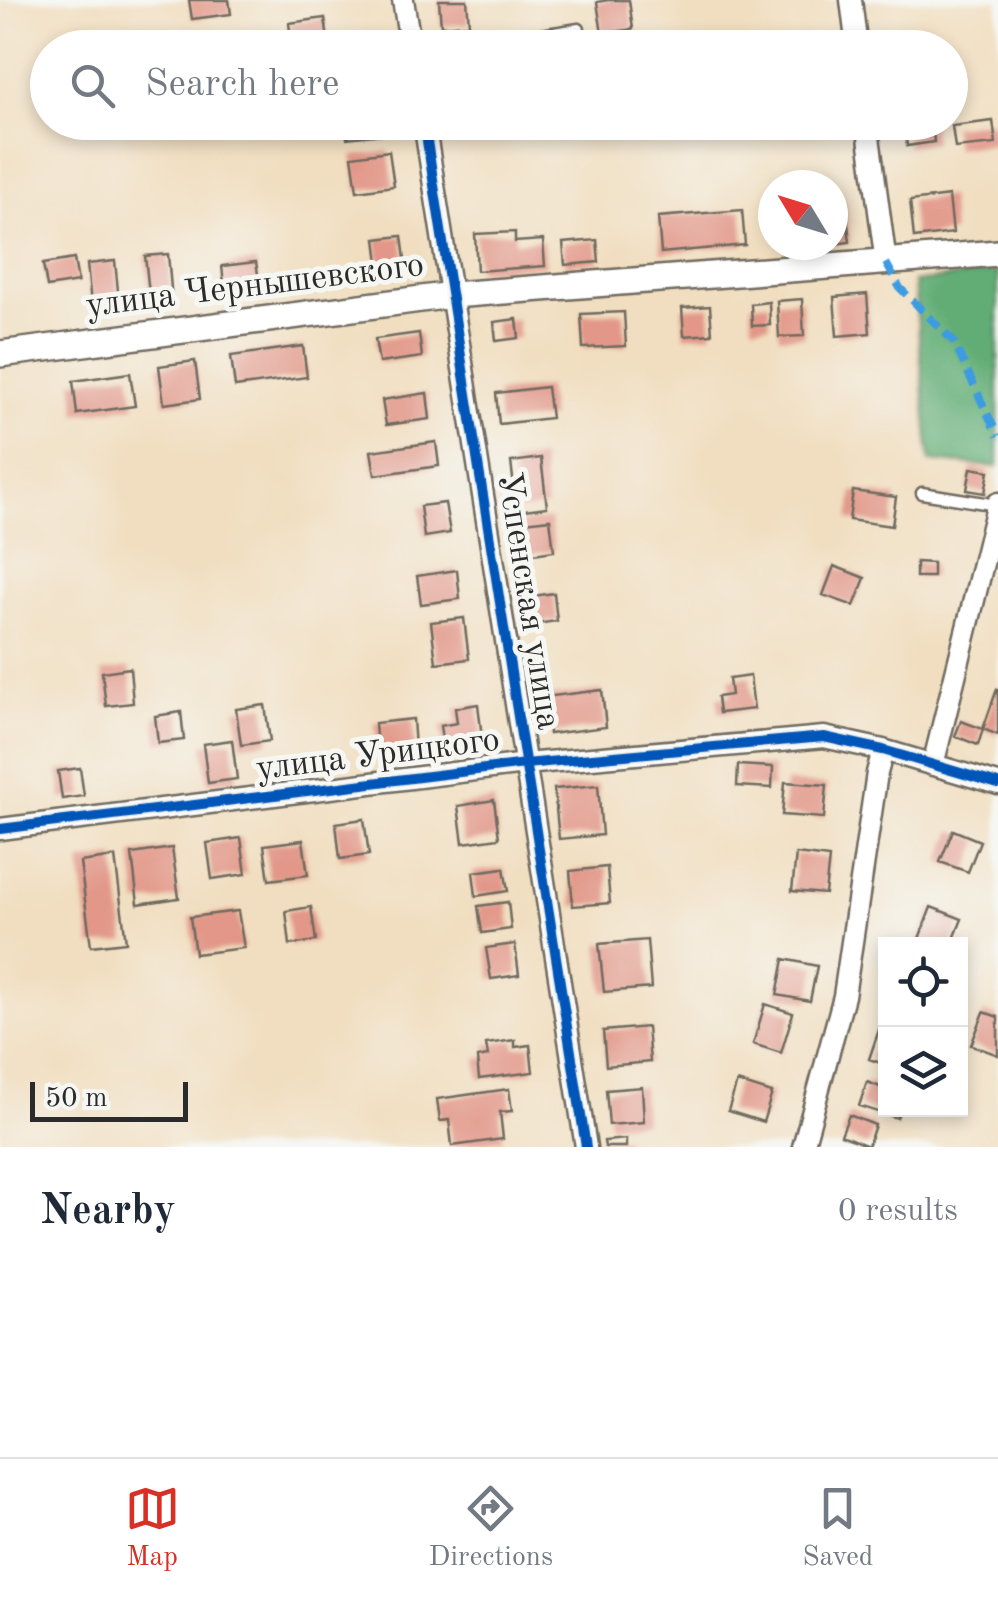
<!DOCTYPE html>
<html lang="en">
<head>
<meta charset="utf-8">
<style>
	:root { --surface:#fff; --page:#f6f6f7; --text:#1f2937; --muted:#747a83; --line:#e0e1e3; --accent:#d93025 }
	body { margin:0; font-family:"Old Standard TT",serif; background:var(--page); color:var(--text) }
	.controls { position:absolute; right:30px; bottom:30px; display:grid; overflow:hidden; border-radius:0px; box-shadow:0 5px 15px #0003 }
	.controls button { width:90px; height:90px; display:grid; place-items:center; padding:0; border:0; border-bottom:2px solid var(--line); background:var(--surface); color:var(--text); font:50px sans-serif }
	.compass { position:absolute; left:758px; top:170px; width:90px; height:90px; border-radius:50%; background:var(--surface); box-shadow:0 5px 15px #0003; rotate:308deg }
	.scale { position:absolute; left:30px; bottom:25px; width:158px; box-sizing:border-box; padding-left:10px; border:5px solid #2b2b2b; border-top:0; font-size:28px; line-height:35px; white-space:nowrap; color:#2b2b2b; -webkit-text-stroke:8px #f6f6f2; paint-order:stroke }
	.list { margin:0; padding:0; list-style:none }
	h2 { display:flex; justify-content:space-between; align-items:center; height:130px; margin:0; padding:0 40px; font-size:42px }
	h2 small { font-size:32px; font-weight:400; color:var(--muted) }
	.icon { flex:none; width:55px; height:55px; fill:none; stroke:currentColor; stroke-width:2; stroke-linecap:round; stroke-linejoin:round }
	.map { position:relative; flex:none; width:998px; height:1147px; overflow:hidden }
	.search { position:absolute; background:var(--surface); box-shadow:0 5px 15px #0003; left:30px; right:30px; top:30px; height:110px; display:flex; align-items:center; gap:25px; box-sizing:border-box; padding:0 35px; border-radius:55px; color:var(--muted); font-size:38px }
	.sheet { height:310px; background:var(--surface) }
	nav { display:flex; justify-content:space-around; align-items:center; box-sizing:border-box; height:140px; border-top:2px solid var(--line); background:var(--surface); font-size:28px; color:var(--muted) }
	nav a { display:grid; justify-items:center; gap:5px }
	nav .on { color:var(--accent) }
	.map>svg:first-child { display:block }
	.forest { fill:#62ad76; stroke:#466c50; stroke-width:2.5 }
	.building { fill:#e29788 }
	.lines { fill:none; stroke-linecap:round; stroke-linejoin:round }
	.service-casing { stroke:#706a5f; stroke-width:15 }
	.minor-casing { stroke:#706a5f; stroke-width:25 }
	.tertiary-casing { stroke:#706a5f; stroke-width:30 }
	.service { stroke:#fff; stroke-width:10 }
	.minor { stroke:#fff; stroke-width:20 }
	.tertiary { stroke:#fff; stroke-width:25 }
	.quiet { stroke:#3d9ce1; stroke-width:8; stroke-dasharray:15 8; stroke-linecap:butt }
	.cycleway-casing { stroke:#f6f6f2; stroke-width:16 }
	.cycleway { stroke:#0057b8; stroke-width:10 }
	.labels { text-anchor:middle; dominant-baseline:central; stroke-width:10; stroke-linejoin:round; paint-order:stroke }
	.street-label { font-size:35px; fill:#2b2b2b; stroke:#f6f6f2 }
</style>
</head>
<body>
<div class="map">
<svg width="998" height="1147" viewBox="0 0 998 1147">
	<rect width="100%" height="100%" fill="#f6f6f2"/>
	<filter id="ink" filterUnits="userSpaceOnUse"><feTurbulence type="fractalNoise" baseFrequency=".01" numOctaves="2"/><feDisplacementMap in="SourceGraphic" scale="20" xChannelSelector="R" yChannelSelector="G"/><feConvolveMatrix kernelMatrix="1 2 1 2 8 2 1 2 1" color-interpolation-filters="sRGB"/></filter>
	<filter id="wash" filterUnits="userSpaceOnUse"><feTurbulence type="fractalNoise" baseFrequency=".0048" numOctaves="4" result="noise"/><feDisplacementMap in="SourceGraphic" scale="40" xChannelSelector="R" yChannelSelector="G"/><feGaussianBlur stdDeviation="2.25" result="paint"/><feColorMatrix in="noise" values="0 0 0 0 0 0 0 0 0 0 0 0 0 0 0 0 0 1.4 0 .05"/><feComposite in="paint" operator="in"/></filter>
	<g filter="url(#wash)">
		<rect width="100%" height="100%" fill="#f1dec0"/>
		<path class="forest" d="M998,271V467L930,461L914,282Z"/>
		<g id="blocks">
			<path class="building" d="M189,0H229L231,14L192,19Z
				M439,0H467L469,24L441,26Z
				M608,0H629L633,29L602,34L597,2Z
				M325,18L329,48H292L289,23Z
				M922,35L924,48H891L890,39Z
				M993,121L996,144L955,148L952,126Z
				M345,122H384L385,134L347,138Z
				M793,122H832L833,129L795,134Z
				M904,122H932L934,142L907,146Z
				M389,151L394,186L357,191L352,156Z
				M949,196L953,233L914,238L910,201Z
				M845,200L850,242L833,244V202Z
				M742,210L745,245L661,253L658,217Z
				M515,232V242L543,240L545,266L477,271L475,234Z
				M402,236L406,267L380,270L376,239Z
				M597,240L599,262L565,265L563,243Z
				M168,254L172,300L150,303L145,256Z
				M74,259L78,282L47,287L43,264Z
				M115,261L119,301L91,304L87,264Z
				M256,262L260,287L225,292L222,266Z
				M867,294L870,333L837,336L834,297Z
				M802,299L804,336L779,337L777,301Z
				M769,302L770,325L752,326L751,304Z
				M710,306L712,334L684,336L682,308Z
				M624,312L626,346L583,348L581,314Z
				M517,319L519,338L496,341L494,322Z
				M419,333L422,357L379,363L375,339Z
				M303,346L307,377L235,387L231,356Z
				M195,361L200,399L164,404L159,366Z
				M130,373L135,406L77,414L73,381Z
				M547,387L551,418L499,424L496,393Z
				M427,393L430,419L386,425L382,400Z
				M436,442L439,466L375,475L371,451Z
				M541,458L547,507L517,511L511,462Z
				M971,468L989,471L985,493L967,490Z
				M853,491L896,497L892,526L849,520Z
				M445,503L450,533L424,537L420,506Z
				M550,519L554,551L519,556L516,523Z
				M916,562L933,563V577H916Z
				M834,566L865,578L854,606L823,595Z
				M457,570L460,599L421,604L417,576Z
				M554,593L557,621L529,625L526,597Z
				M464,618L469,659L436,663L431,622Z
				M130,668L133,703L106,706L102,672Z
				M750,676L754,709L719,713L717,697L731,695L729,679Z
				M997,689H998V735L983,729Z
				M602,690L606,727L549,734L544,697Z
				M478,704L483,746L444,752L440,726L457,723L455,708Z
				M265,705L270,741L241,745L236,709Z
				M181,712L184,740L158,743L155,716Z
				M413,719L415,748L377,751L375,723Z
				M961,721L983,729L978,745L955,736Z
				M232,740L237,779L208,783L203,744Z
				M738,765L773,767L772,788L737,786Z
				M80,768L84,796L62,799L58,771Z
				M785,782L827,785L824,818L782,815Z
				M598,785L602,835L559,839L554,789Z
				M494,800L499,838L463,843L458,806Z
				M364,819L369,855L340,859L336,823Z
				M953,830L980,841L968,872L940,862Z
				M241,838L246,874L212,879L207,843Z
				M303,840L308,875L269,880L264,845Z
				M172,848L179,898L138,904L132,854Z
				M796,854L829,858L825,894L792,891Z
				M115,857L126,942L91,946L80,862Z
				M607,867L610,903L573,906L570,871Z
				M504,868L508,891L476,896L473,872Z
				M508,902L511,929L482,933L478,906Z
				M311,907L316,941L290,945L286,911Z
				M931,907L962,919L952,944H917Z
				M238,911L244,948L195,954L190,917Z
				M647,940L651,988L604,992L599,944Z
				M515,944L519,975L491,979L486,948Z
				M784,959L817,966L810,1001L777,995Z
				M765,1004L793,1013L781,1053L753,1044Z
				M984,1012L998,1017V1055L971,1045Z
				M882,1021L886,1023V1065L869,1059Z
				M647,1027L650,1062L606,1066L603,1031Z
				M515,1040V1047L530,1045L533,1072L479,1079L477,1058L488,1056L486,1044Z
				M737,1082L772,1093L763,1122L728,1111Z
				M867,1082L886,1089V1110H900L897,1118L859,1106Z
				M642,1087L644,1122L609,1125L606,1090Z
				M509,1089L512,1111L500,1112L503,1139L452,1146L449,1120L440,1121L437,1099Z
				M849,1115L875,1125L868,1146L841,1135Z
				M626,1139V1147H605L604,1141Z"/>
		</g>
	</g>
	<g filter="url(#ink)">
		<use href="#blocks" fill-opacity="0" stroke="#706a5f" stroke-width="2.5"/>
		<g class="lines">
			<g class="service-casing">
				<path id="service" d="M457,48L579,29
					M922,493L997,505"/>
			</g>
			<g class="minor-casing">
				<path id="minor" d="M403,0L411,48
					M851,0L857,48
					M424,122L586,1147
					M867,122L886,263
					M933,765L998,503
					M0,829L525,764L824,737L883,750L998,784
					M803,1147L844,996L877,773L883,750"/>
			</g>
			<g class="tertiary-casing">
				<path id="tertiary" d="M0,354L452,295L998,253"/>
			</g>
			<use href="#service" class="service"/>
			<use href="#minor" class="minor"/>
			<use href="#tertiary" class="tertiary"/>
			<path class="quiet" d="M886,263L900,288L953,341L998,436"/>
			<g class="cycleway-casing">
				<path id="cycleway" d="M424,122L586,1147
					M0,829L525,764L824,737L883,750L998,784"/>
			</g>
			<use href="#cycleway" class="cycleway"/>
		</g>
	</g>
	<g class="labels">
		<g class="street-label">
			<text transform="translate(255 286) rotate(-7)">улица Чернышевского</text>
			<text transform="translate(528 601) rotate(81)">Успенская улица</text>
			<text transform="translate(378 755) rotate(-7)">улица Урицкого</text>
		</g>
	</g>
</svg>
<div class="controls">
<button><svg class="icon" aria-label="locate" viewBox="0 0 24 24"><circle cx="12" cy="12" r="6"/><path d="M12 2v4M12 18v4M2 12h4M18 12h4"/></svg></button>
<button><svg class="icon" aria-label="layers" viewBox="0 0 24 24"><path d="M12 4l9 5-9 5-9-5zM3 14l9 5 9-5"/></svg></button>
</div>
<svg class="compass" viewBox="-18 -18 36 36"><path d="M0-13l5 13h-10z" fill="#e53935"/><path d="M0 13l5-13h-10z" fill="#747a83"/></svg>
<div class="scale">50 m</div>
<div class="search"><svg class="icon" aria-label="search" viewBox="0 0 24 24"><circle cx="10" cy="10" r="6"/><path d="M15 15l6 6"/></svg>Search here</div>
</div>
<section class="sheet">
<h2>Nearby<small>0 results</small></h2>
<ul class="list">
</ul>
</section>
<nav>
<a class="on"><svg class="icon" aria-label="map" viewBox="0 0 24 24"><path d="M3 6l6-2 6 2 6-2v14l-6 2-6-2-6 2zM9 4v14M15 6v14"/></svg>Map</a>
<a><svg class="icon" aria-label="directions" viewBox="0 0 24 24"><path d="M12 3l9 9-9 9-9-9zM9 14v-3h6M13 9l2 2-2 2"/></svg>Directions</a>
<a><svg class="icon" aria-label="saved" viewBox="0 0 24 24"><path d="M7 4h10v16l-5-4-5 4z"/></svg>Saved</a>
</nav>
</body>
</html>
